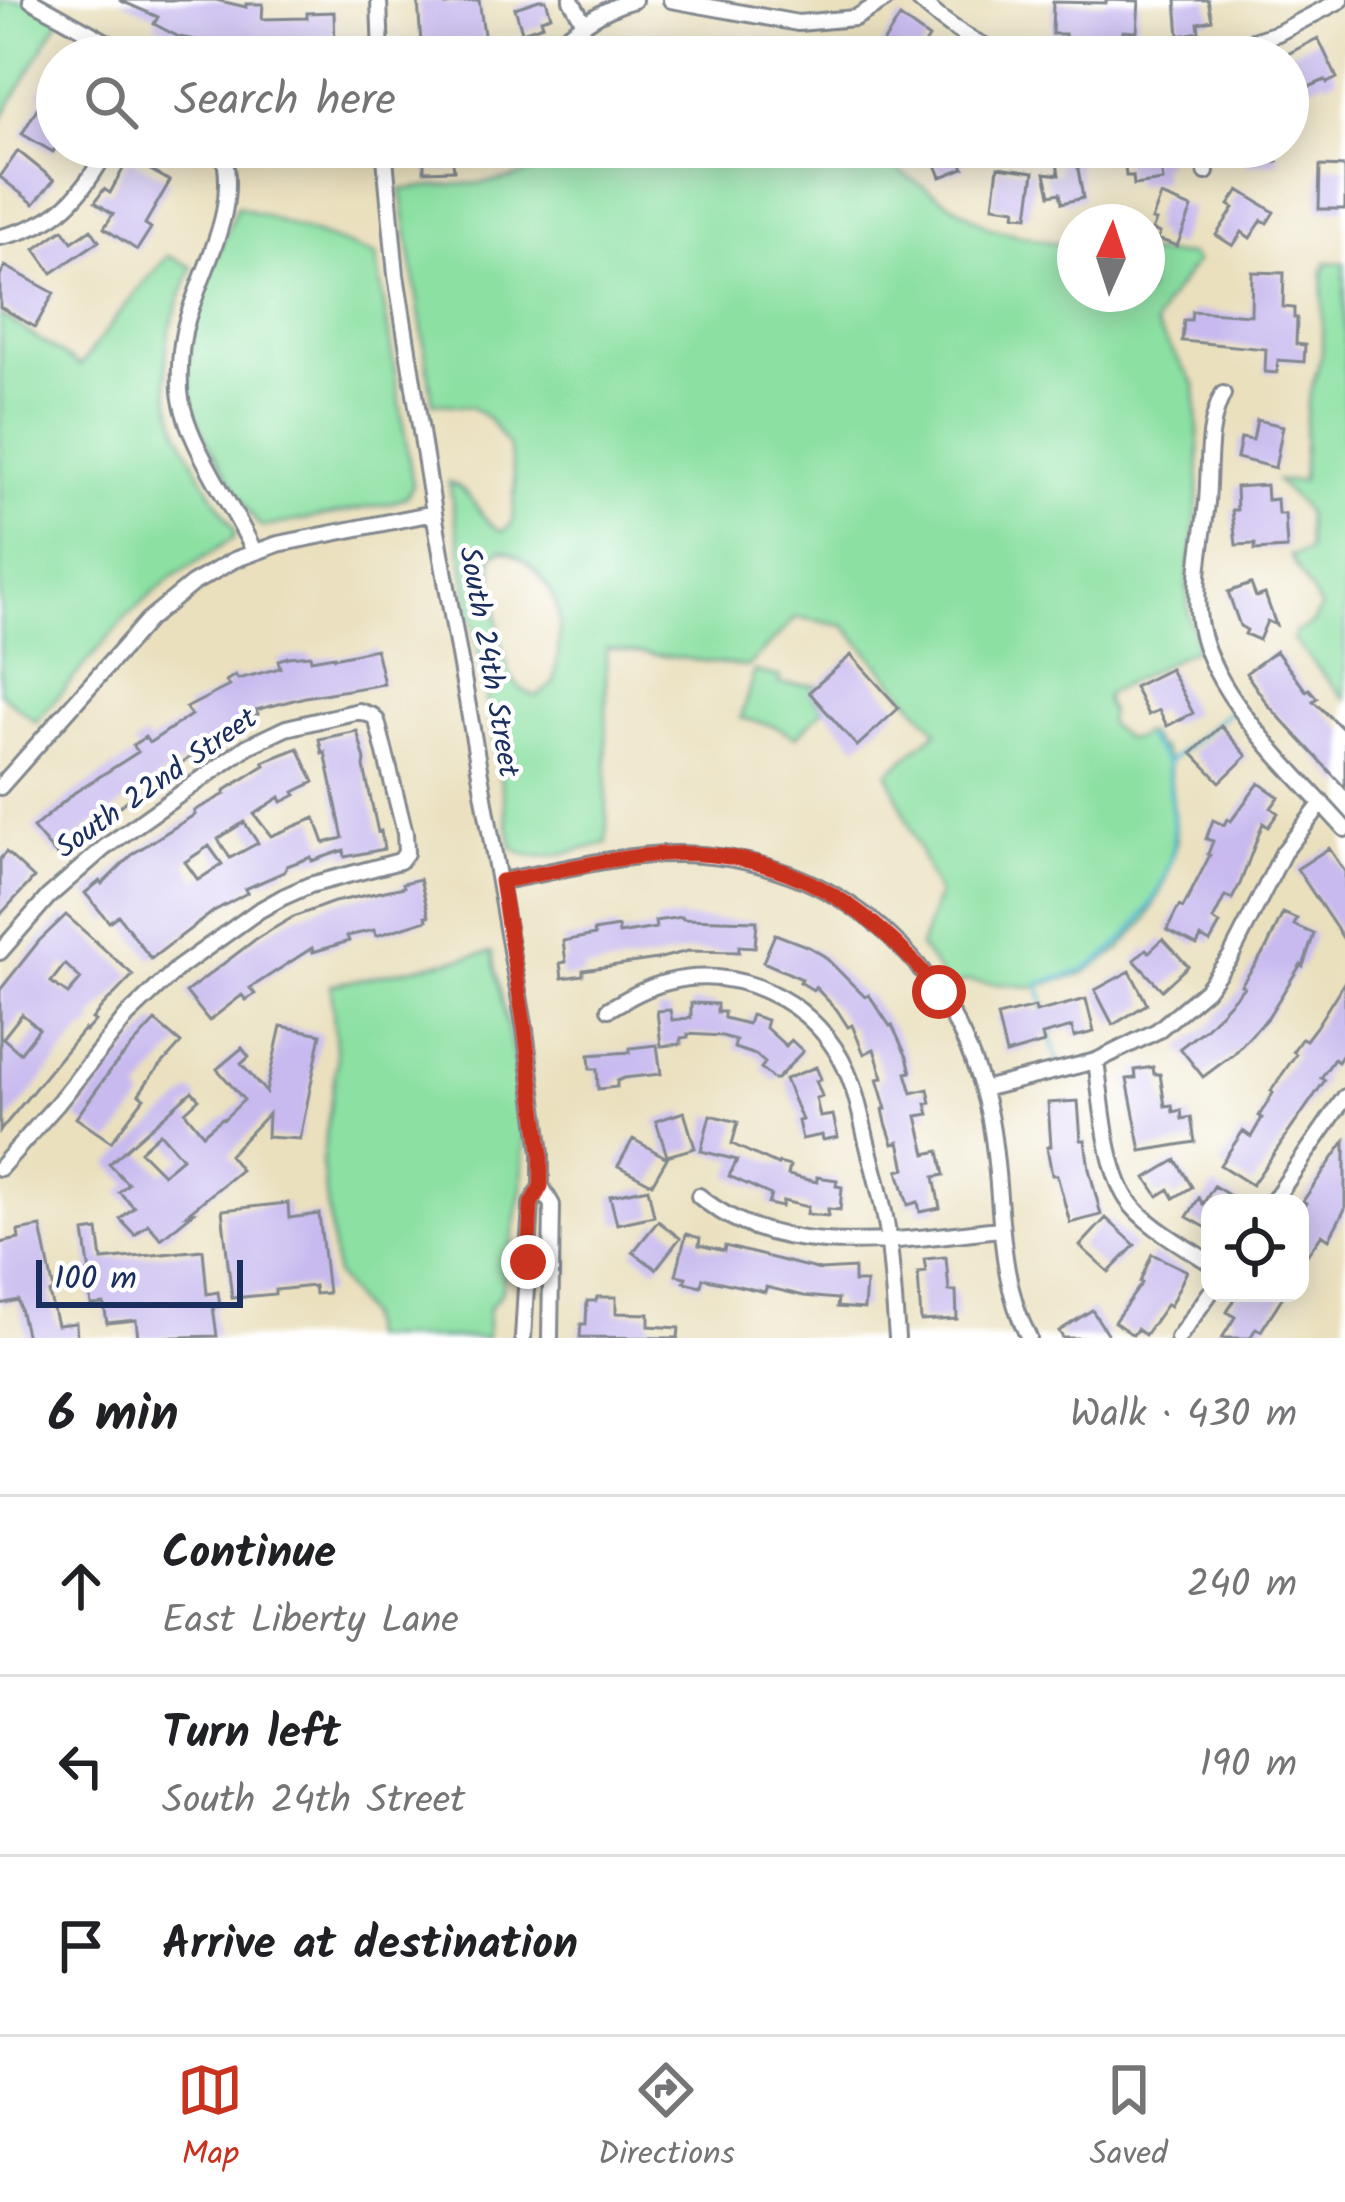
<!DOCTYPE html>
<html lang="en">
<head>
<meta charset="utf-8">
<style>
	:root { --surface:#fff; --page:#f6f6f6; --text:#202124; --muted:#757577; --line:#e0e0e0; --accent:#c8321e }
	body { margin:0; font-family:Kalam,sans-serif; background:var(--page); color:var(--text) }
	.controls { position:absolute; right:36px; bottom:36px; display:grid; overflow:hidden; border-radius:24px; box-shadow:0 6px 30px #0003 }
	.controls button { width:108px; height:108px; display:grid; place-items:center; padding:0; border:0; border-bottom:3px solid var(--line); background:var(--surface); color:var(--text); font:60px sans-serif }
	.compass { position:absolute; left:1057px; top:204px; width:108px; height:108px; border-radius:50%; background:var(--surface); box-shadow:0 6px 30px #0003; rotate:3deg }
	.scale { position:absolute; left:36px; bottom:30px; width:207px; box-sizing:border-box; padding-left:12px; border:6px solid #1b2f5e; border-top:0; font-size:33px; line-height:42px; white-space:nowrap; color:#1b2f5e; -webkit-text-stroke:9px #fff; paint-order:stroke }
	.stop { position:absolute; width:36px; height:36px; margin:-27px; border:9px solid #c8321e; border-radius:50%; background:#fff }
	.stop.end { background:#c8321e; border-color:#fff; box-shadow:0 3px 12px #0008 }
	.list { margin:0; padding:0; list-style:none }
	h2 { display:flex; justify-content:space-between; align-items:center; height:156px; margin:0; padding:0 48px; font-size:51px }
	h2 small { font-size:39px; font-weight:400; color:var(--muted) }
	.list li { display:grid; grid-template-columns:78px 1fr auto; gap:36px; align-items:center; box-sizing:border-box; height:180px; padding:0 48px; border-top:3px solid var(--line) }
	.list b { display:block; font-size:45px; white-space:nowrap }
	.list p { margin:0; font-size:39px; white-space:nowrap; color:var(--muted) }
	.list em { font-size:39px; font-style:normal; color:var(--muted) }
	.icon { flex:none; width:66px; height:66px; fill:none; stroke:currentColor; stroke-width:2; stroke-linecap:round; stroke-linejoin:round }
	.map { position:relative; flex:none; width:1345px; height:1338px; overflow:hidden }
	.search { position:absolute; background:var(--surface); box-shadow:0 6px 30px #0003; left:36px; right:36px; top:36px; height:132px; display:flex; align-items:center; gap:30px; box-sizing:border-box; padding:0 42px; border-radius:66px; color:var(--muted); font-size:45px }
	.sheet { height:696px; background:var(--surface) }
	nav { display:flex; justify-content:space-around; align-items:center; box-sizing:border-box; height:168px; border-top:3px solid var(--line); background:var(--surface); font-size:33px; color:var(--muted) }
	nav a { display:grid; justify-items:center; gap:6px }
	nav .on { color:var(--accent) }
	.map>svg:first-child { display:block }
	.green { fill:#8be0a2; stroke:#538880; stroke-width:3; fill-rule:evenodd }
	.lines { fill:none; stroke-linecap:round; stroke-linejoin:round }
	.stream { stroke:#4db6ca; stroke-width:4.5 }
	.building { fill:#c8baef; fill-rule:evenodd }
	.minor-casing { stroke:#82888e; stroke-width:20 }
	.minor { stroke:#fff; stroke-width:14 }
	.route { stroke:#c8321e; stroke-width:15 }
	.labels { text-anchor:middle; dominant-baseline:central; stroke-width:9; stroke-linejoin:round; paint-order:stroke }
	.street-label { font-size:30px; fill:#1b2f5e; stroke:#fff }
</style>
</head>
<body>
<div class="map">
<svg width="1345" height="1338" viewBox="0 0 1345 1338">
	<rect width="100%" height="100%" fill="#fff"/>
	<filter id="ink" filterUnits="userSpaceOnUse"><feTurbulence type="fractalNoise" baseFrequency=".00833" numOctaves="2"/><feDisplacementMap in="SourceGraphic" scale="24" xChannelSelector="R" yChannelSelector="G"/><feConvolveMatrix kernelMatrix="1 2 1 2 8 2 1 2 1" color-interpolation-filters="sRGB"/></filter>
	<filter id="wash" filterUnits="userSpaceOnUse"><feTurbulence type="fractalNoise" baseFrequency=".004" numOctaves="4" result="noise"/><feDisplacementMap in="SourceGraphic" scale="48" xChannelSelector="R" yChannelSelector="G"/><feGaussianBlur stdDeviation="2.7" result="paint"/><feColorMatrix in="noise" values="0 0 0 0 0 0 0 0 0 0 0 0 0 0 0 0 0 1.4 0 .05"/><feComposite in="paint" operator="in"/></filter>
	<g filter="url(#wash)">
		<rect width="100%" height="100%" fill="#eae0be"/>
		<path class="green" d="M0,0H31L62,15L0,122Z
			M589,147H860L990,228L1075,248V294H1147V253L1191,255L1196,262L1164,305L1155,325L1195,385L1199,448L1198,500L1187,585L1189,616L1196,648L1106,694V704L1110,712L1108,723C1112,729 1120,733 1125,738L1134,739L1146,732L1160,750L1162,748L1169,763L1177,841L1164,884L1146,920L1119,950L1082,974L1034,987L966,981L950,988L920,947L938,895L888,773L937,731L845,626L797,617L747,667L606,648L607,843C581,849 531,867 512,847L449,482C480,495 475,520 503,531L512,524L515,484L509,447L489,419L471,407L433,403L401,190C433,184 465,186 498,181C529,176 561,161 589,147ZM502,550C527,556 555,587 558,614C562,635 557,662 554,683L538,696C527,694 521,690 514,681C501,664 492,579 492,555Z
			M237,206L376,255L413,485L406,497L392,503L265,527L259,525L251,515C235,486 206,445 196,415C171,344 213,272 237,206Z
			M168,256L192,267C184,290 172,315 168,339C156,414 198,468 234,530V538L171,578L127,616L36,722L0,693V314L80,366L134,294Z
			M1326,262L1345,263V699L1293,640L1294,633L1312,624L1321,608L1290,556L1308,551L1306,511L1277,481H1302L1307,405L1322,353L1323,268H1326Z
			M754,671L780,677L779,684L817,685L810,693L824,709L796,737L774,726L741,718Z
			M492,952L516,1069L524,1132L522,1189L501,1293L489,1308L487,1338H368L366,1317L336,1275L322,1162L337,1060L331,985Z"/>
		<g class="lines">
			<path class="stream" d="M1146,738L1166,762
				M1045,1011L1039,984C1053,979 1069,976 1083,970C1126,949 1173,885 1174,837C1174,812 1169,787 1167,763L1234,708
				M1049,1028L1059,1069"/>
		</g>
		<g id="blocks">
			<path class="building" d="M119,0H216L246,7V4H263L262,19L307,18V13L334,12L335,50L298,51V57H269V43L223,41L222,45L179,37L154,24L158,17Z
				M446,0V5L479,0L485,41L457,46L456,41L421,44L418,1Z
				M539,0H546L551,16L541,19L543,25L522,32L515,8Z
				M1106,0L1139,1L1137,32L1123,31L1122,41L1065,38V34H1052L1053,2L1106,3Z
				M1176,0H1208L1212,20L1198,23L1199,32L1179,36Z
				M900,17L929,38L917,57H874Z
				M675,37L709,40L707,57H674Z
				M1318,38L1337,78L1327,83L1325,80L1302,90L1286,55Z
				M57,61V145L53,152L22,134L44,97L39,94Z
				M424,147H491L492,151L453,161L454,170L424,171Z
				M937,147H981V148L959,157L964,168L941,177L930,150Z
				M1164,147L1166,164L1161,165L1163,181L1134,185L1133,176H1126L1123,151Z
				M1244,147H1276L1278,162L1246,165Z
				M18,151L54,180L34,204L0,177Z
				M1076,157L1083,198L1062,203L1060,193L1050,195L1045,173L1059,175L1057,162Z
				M129,158L170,181L145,224L151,228L137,250L104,228L113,214L95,202L104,189L110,193Z
				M1320,166L1345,167V209H1319Z
				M998,167L1034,172L1028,216L1015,215L1016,209L993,206Z
				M1239,190L1274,212L1267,223L1262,220L1250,238L1242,232L1233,246L1216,235L1234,208L1229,205Z
				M1161,196L1192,208L1177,246L1158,239L1160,233L1152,230L1156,221L1152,220Z
				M63,229L72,242L91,229L99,241L52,273L35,249Z
				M5,266L54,293L35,327L0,307V276Z
				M1252,272L1284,273L1283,307L1294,308V318H1297L1296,344L1305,345L1304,362L1278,360L1277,373L1265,372L1266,349L1182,341L1184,320H1191L1192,311L1251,315Z
				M1257,420L1283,426L1275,468L1237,458L1241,438L1253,440Z
				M1266,485L1267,500L1277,499L1278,514H1285L1287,548L1255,550V544L1236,545L1232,510H1237L1236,487Z
				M1251,584L1256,597L1265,594L1276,625L1267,621L1259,640L1245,634L1247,630L1240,626L1228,592Z
				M376,649L384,684L305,697L256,710L258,714L222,735L85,830L58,857L33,828L74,793L138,752L133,745L145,737L149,743L191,715L186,708L229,686L226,681L235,675L238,679L280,668L278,660L288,657L310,655L311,660L334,656V658Z
				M1276,651L1306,691L1309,689L1317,698L1313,701L1345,731V788L1268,705L1246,673Z
				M851,655L899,708L857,746L809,692Z
				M1170,669L1193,713L1167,726L1159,710L1148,715L1134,687Z
				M1221,726L1247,756L1220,782L1192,753Z
				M357,731L365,760L364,767L376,823L378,832L381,831L384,849L345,857L344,850L312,861L311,857L287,866L284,872L245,889L247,893L214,911L151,959L118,915L109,922L85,893L100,881L102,884L134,853L191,817L195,814L194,811L225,794L224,791L265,765L263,762L298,748L314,782L294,792L296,795L282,802L280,797L254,814L271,836L315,818L324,843L343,838L325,752L322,753L319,739ZM244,822L258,843L230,858L218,839ZM209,846L222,864L198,880L185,862Z
				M1259,783L1279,797L1271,808L1278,813L1268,827L1263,823L1240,884L1232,899L1225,896L1213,920L1220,924L1210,942L1201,937L1197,945L1167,930L1179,906L1183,908L1210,855L1208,854L1213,841L1206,839L1213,820L1224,825L1227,819L1231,821Z
				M1329,848L1345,872V941L1297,869Z
				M6,852L34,878L0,915V859Z
				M420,879L429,916H426L427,920L376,936L374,930L347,936L349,941L313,952L312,948L250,988L255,994L246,1000L242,995L209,1021L186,992L256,939L293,917L334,902L404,887L403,883Z
				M1283,913L1297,919L1294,925L1314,934L1303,966L1301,964L1268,1017L1234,1054L1203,1077L1180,1048L1206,1028L1244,987L1241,985L1267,947Z
				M66,915L133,975L102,1007L92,1019L95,1021L86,1031L84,1029L0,1131V990L39,941ZM65,964L81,979L68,994L51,982ZM22,1014L39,1029L20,1053L3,1038Z
				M682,917L683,919L757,921L755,947L739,946V952L688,951L657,959L583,970V975L562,978L560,963L566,962L563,941L595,935L594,931L618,927L619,934L656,928L655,921Z
				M775,934L809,947L824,956L865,997L869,995L890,1026L892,1025L907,1057L911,1072L906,1073L912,1093L928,1089L931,1103L926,1104L929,1114L917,1116L926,1154L939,1151L944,1175L934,1177L940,1208L920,1212L918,1202L908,1205L898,1171L905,1169L899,1142L893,1144L886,1123L883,1109H886L877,1079L883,1078L874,1049L864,1054L852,1025L848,1027L837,1010L815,987L813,990L800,982L802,979L763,962Z
				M1163,939L1188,966L1162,990L1134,960L1146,949L1149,952Z
				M1130,971L1147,1004L1113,1025L1095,990Z
				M1345,981V1051L1338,1062L1334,1059L1321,1078L1325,1080L1252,1185L1220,1165L1243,1131L1251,1137L1262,1118L1259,1116L1273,1093L1271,1091L1296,1054L1293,1051L1302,1038L1306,1040L1316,1027Z
				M1086,999L1094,1032L1074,1037L1072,1027L1042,1035L1044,1043L1006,1054L997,1016L1035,1007L1036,1012Z
				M691,1003L717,1004V1012H724V1018L748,1024L751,1015L767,1020L765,1027L786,1046L791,1040L803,1051L777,1079H773L761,1068L765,1063L756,1055L734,1048L736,1040L722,1036L688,1034V1037L681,1038V1044L661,1046L657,1011L670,1010L672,1020L691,1018Z
				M155,1021L181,1043L152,1075L139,1094L144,1098L111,1142L76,1118L113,1067Z
				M281,1026L321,1034L300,1139L267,1137L268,1114L229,1155L241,1170L187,1214L193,1213L161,1239L148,1224L135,1235L120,1219L134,1207L119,1192L128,1184L109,1164L192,1091L199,1099L185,1112L203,1134L222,1118L224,1119L244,1100L217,1069L242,1048L249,1057L241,1064L266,1092ZM160,1133L182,1158L163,1174L140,1151Z
				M657,1045L661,1074L624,1078L617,1081V1087L598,1089L597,1069H590L589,1055L630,1052V1048Z
				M816,1067L821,1079L816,1081L822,1096L816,1098L820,1117L833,1115L838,1137L823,1140L822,1135L802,1139L798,1121L802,1120L785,1079Z
				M1153,1067L1154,1074H1160L1165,1106L1172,1105L1173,1112L1181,1110L1182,1119L1191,1117L1195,1142L1141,1151L1127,1079L1136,1078L1135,1070Z
				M1078,1101L1081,1140H1085L1089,1169L1101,1215L1070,1223L1057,1175H1052L1047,1147L1051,1146L1048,1103Z
				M684,1112L695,1148L667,1156L656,1121Z
				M710,1115L738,1122L732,1144L778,1165L779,1163L790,1166L788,1175L817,1182V1177L837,1180L836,1186L842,1187L840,1210L828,1209V1216L807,1214L808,1207L783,1201L782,1207L768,1204L771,1195L729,1176L737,1160L701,1151Z
				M633,1139L667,1158L652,1184L618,1166Z
				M1345,1141V1209L1329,1239L1322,1234L1300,1265V1212L1306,1203L1303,1201Z
				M1176,1160L1192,1187L1174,1198L1169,1189L1158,1196L1146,1178Z
				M1214,1186L1242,1203H1210V1222L1207,1228L1187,1217L1199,1198L1203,1204Z
				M648,1188L654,1216L617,1224L610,1196Z
				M288,1203L289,1218L319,1214L328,1293L315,1294L314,1286L275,1290V1294L232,1298L222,1210Z
				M1106,1218L1135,1245L1109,1272L1080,1246Z
				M658,1221L680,1238L656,1269L633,1252Z
				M41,1227L54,1291L49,1293L57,1325L76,1323L77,1338H27L18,1300L0,1304V1243L19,1239L18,1231Z
				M98,1230L102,1260L203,1250L207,1294L218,1292L220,1306L213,1307L217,1336L138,1338L136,1320L107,1323L104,1304L91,1305L87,1273H90L84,1232Z
				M686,1234L700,1238L699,1245L724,1251L725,1246L820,1270L854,1268V1282H866L864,1309L837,1307L838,1299L804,1296L766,1287L765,1292L703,1278L701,1286L684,1282L686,1277L676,1275Z
				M1152,1254L1187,1271L1170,1306L1167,1304L1145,1335L1137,1329L1133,1335L1114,1322L1142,1283L1140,1282Z
				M946,1257L949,1291H956L957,1319L921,1321L918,1273L926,1272L924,1259Z
				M1238,1293H1285L1261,1331L1256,1328L1250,1338H1222L1235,1317L1227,1312Z
				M597,1297H616V1313L649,1314V1326L679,1328L678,1338L580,1337L581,1324H586L587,1301H596Z
				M1092,1310L1110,1338H1063L1059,1331Z"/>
		</g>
	</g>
	<g filter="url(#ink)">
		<use href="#blocks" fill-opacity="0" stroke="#82888e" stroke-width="3"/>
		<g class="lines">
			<g class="minor-casing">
				<path id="minor" d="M31,0L133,57
					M379,0L381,57
					M571,0L584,23
					M671,0L798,23L855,18L885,0
					M919,0C946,25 976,45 1011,57
					M538,57C570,35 596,10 634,0
					M1202,57L1278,33L1341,0
					M222,147C240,208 206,260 188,317C180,341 179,365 180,391C184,440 233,505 254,551
					M384,147L396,275L434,513L525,1030L541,1153V1186L552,1205L550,1338
					M1201,147L1206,172
					M0,237C59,225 80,197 109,147
					M1223,394C1206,426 1210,467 1207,502C1203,539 1195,574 1198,612C1203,690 1295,772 1345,829
					M0,787L148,620L192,584L234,560L278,544L434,513
					M501,881C559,871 621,853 681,854C838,857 956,963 989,1115C1005,1189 993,1268 1029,1338
					M0,952L48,897L104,848L248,746L286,728L359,711L373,716L377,721L405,833L406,853L400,861L310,885L283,897L258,911L177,969L127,1016L58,1103L0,1168
					M609,1009C628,998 647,987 668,982C735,965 808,998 841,1059C854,1083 860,1111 866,1138C873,1167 882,1197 887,1228C892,1264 894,1301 897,1338
					M1096,1061C1102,1101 1105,1165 1127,1199C1143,1224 1186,1247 1210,1263
					M983,1089L1096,1061L1157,1031L1206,990L1231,956L1283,853L1322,803
					M699,1196C780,1264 903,1239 1000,1229
					M1272,1203L1345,1097
					M523,1338L531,1204L541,1186
					M1178,1338L1210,1293"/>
			</g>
			<use href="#minor" class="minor"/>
		</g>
	</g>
	<g class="lines" filter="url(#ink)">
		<path class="route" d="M528,1262L531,1204L541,1186V1153L525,1030L501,881C555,872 609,857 664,854C780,848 870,903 939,992"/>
	</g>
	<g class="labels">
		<g class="street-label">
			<text transform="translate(488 662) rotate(80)">South 24th Street</text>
			<text transform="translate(157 784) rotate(-35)">South 22nd Street</text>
		</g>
	</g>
</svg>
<div class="controls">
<button><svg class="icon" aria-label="locate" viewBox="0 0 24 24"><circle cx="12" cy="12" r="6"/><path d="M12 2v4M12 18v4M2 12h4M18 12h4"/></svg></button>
</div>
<svg class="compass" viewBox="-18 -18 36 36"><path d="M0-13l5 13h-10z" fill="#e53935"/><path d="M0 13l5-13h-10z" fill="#757577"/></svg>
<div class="scale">100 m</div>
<div class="stop" style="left:939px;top:992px"></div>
<div class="stop end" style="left:528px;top:1262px"></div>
<div class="search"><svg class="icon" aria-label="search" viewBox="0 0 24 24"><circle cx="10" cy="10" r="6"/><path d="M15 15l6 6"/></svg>Search here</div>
</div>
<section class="sheet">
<h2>6 min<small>Walk · 430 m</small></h2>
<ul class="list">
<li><svg class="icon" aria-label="ahead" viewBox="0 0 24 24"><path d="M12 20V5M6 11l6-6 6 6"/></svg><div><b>Continue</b><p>East Liberty Lane</p></div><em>240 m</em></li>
<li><svg class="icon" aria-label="left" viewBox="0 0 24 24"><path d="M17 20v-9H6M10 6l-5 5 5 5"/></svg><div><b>Turn left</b><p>South 24th Street</p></div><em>190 m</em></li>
<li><svg class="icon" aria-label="arrive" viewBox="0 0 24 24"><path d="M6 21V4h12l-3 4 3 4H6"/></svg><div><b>Arrive at destination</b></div></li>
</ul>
</section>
<nav>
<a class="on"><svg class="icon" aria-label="map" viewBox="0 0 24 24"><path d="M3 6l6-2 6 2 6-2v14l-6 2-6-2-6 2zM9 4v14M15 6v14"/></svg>Map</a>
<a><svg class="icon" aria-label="directions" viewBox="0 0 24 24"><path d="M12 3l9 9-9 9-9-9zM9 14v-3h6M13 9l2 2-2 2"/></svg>Directions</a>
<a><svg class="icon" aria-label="saved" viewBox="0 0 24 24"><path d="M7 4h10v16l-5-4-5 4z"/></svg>Saved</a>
</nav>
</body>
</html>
